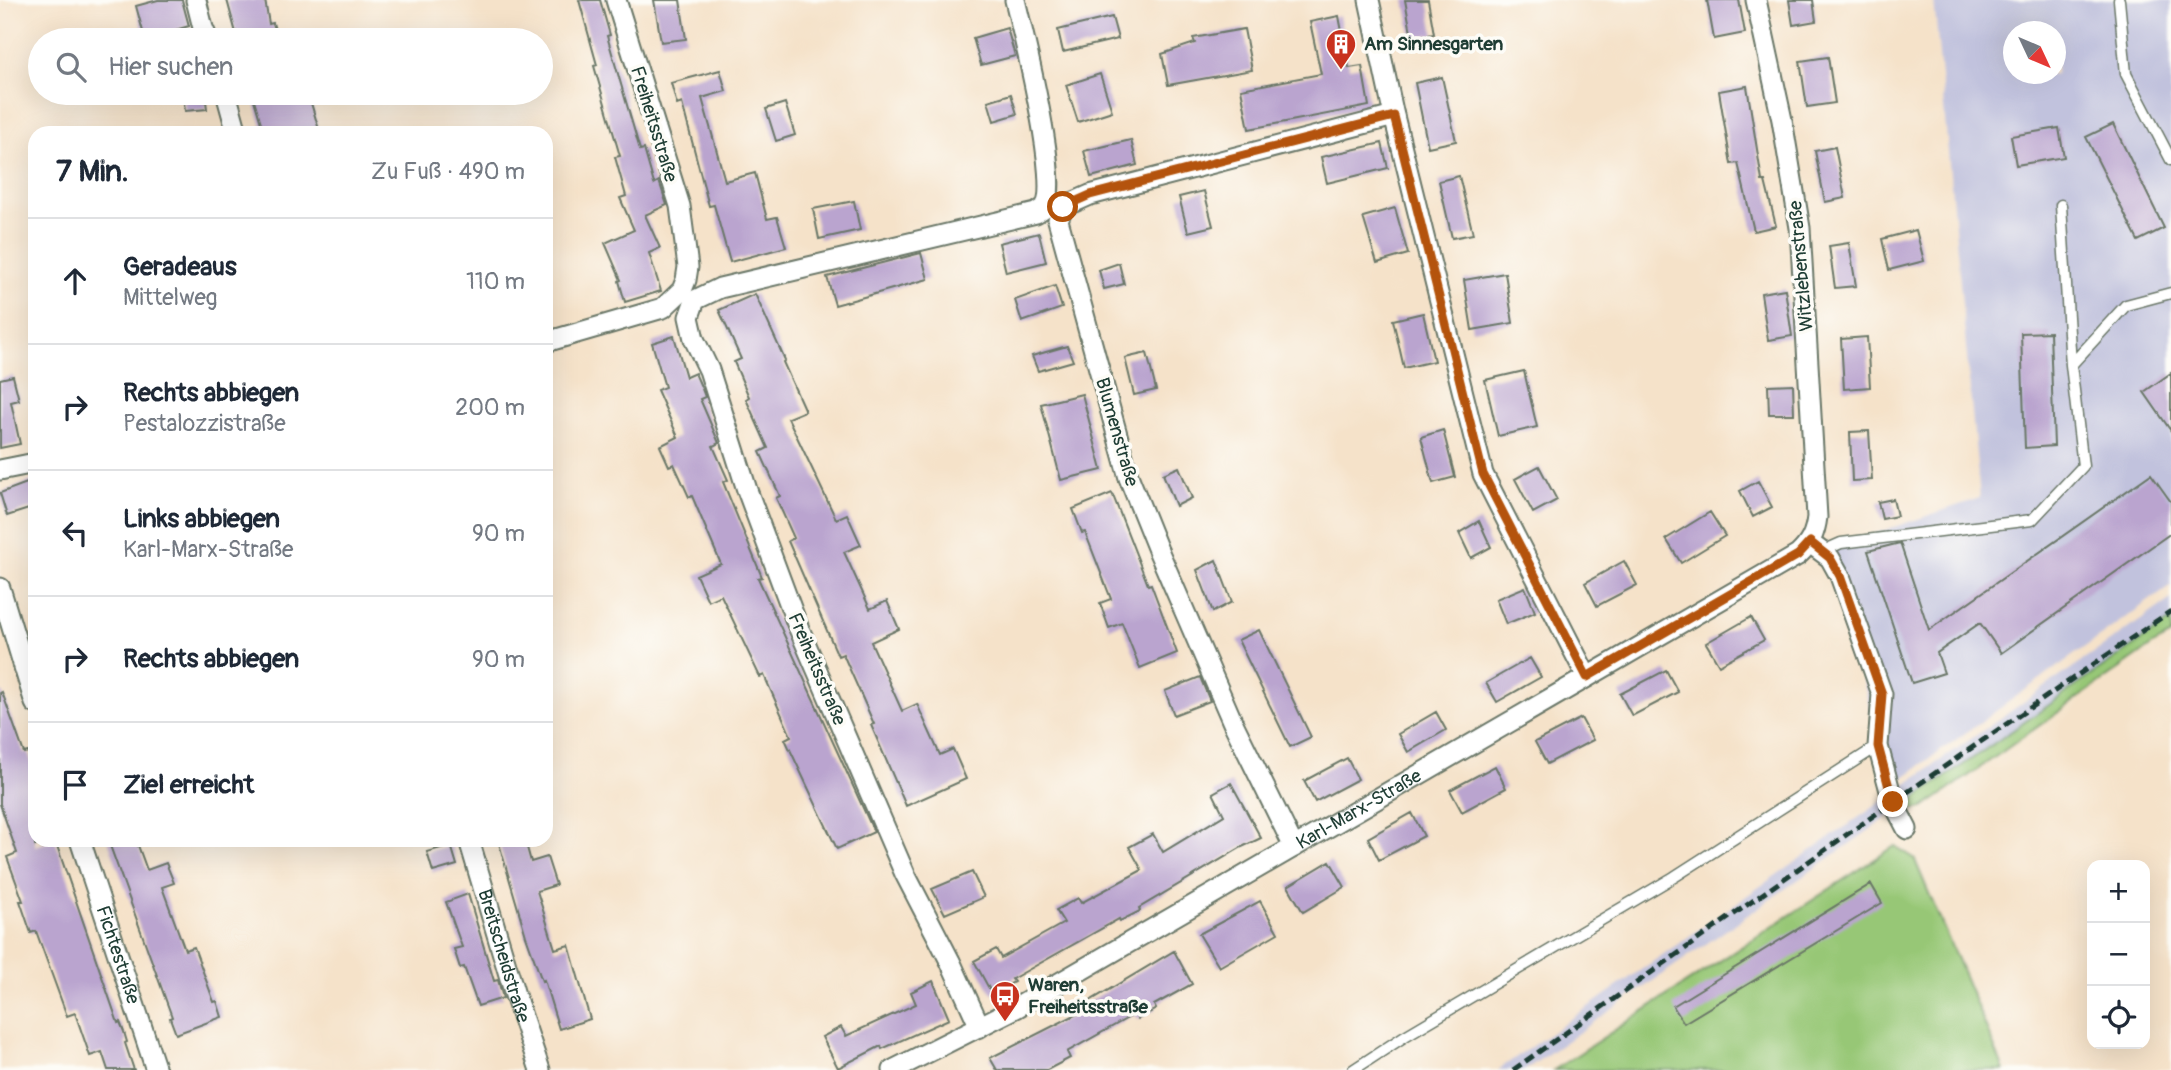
<!DOCTYPE html>
<html lang="de">
<head>
<meta charset="utf-8">
<style>
	:root { --surface:#fff; --page:#f6f6f7; --text:#1f2937; --muted:#747a83; --line:#e0e1e3 }
	body { margin:0; font-family:Pangolin,sans-serif; background:var(--page); color:var(--text) }
	.controls { position:absolute; right:21px; bottom:21px; display:grid; overflow:hidden; border-radius:14px; box-shadow:0 7px 28px #0002 }
	.controls button { width:63px; height:63px; display:grid; place-items:center; padding:0; border:0; border-bottom:2px solid var(--line); background:var(--surface); color:var(--text); font:35px sans-serif }
	.compass { position:absolute; left:2003px; top:21px; width:63px; height:63px; border-radius:50%; background:var(--surface); box-shadow:0 7px 28px #0002; rotate:134deg }
	.stop { position:absolute; width:21px; height:21px; margin:-16px; border:5px solid #b45309; border-radius:50%; background:#fff }
	.stop.end { background:#b45309; border-color:#fff; box-shadow:0 2px 7px #0008 }
	.list { margin:0; padding:0; list-style:none }
	h2 { display:flex; justify-content:space-between; align-items:center; height:91px; margin:0; padding:0 28px; font-size:30px }
	h2 small { font-size:23px; font-weight:400; color:var(--muted) }
	.list li { display:grid; grid-template-columns:46px 1fr auto; gap:21px; align-items:center; box-sizing:border-box; height:126px; padding:0 28px; border-top:2px solid var(--line) }
	.list b { display:block; font-size:26px; white-space:nowrap }
	.list p { margin:0; font-size:23px; white-space:nowrap; color:var(--muted) }
	.list em { font-size:23px; font-style:normal; color:var(--muted) }
	.icon { flex:none; width:38px; height:38px; fill:none; stroke:currentColor; stroke-width:2; stroke-linecap:round; stroke-linejoin:round }
	.map { position:relative; flex:none; width:2171px; height:1070px; overflow:hidden }
	.search { position:absolute; background:var(--surface); box-shadow:0 7px 28px #0002; left:28px; top:28px; width:525px; height:77px; display:flex; align-items:center; gap:18px; box-sizing:border-box; padding:0 24px; border-radius:38px; color:var(--muted); font-size:26px }
	.panel { position:absolute; background:var(--surface); box-shadow:0 7px 28px #0002; left:28px; top:126px; width:525px; height:721px; border-radius:21px }
	.map>svg:first-child { display:block }
	.industrial { fill:#c1c2dd; fill-rule:evenodd }
	.green { fill:#97c776; stroke:#5b8255; stroke-width:2 }
	.building { fill:#baa4cf }
	.lines { fill:none; stroke-linecap:round; stroke-linejoin:round }
	.service-casing { stroke:#6a7768; stroke-width:13 }
	.minor-casing { stroke:#6a7768; stroke-width:23 }
	.service { stroke:#fff; stroke-width:10 }
	.minor { stroke:#fff; stroke-width:19 }
	.rail { stroke:#1f3d34; stroke-width:5; stroke-dasharray:10 5; stroke-linecap:butt }
	.route { stroke:#b45309; stroke-width:9 }
	.labels { text-anchor:middle; dominant-baseline:central; stroke-width:7; stroke-linejoin:round; paint-order:stroke }
	.poi-label { font-size:19px; font-weight:bold; fill:#1f3d34; stroke:#fdfcf7; text-anchor:start }
	.street-label { font-size:19px; fill:#1f3d34; stroke:#fdfcf7 }
</style>
</head>
<body>
<div class="map">
<svg width="2171" height="1070" viewBox="0 0 2171 1070">
	<rect width="100%" height="100%" fill="#fdfcf7"/>
	<filter id="ink" filterUnits="userSpaceOnUse"><feTurbulence type="fractalNoise" baseFrequency=".0143" numOctaves="2"/><feDisplacementMap in="SourceGraphic" scale="14" xChannelSelector="R" yChannelSelector="G"/><feConvolveMatrix kernelMatrix="1 2 1 2 8 2 1 2 1" color-interpolation-filters="sRGB"/></filter>
	<filter id="wash" filterUnits="userSpaceOnUse"><feTurbulence type="fractalNoise" baseFrequency=".00686" numOctaves="4" result="noise"/><feDisplacementMap in="SourceGraphic" scale="28" xChannelSelector="R" yChannelSelector="G"/><feGaussianBlur stdDeviation="1.57" result="paint"/><feColorMatrix in="noise" values="0 0 0 0 0 0 0 0 0 0 0 0 0 0 0 0 0 1.4 0 .05"/><feComposite in="paint" operator="in"/></filter>
	<g filter="url(#wash)">
		<rect width="100%" height="100%" fill="#f5e2c9"/>
		<path class="industrial" d="M1934,0H2171V585L1893,785L1878,746L1840,576L1823,551L1980,498ZM2014,32H2056V74H2014Z
			M2171,599V620L1525,1070H1498Z"/>
		<path class="green" d="M2171,620V635L2153,645L1923,808L1911,810L1907,804Z
			M1895,846L1914,858L2004,1070H1554Z"/>
		<g id="blocks">
			<path class="building" d="M158,0H182L189,26L145,39L136,6Z
				M227,0H265L269,24L273,23L278,40H229L228,36L236,33Z
				M579,0H600L610,35L607,36L640,150L644,149L654,184L659,181L667,205L645,215L660,248L649,253L661,291L625,302L619,281L621,280L605,243L634,230L620,198L626,196L615,157L620,156L594,66L597,65Z
				M654,0H680L686,39L661,42Z
				M1405,0H1428L1434,34L1412,38Z
				M1707,0H1739L1745,33L1714,39Z
				M1789,0H1813L1816,21L1793,25Z
				M1339,16L1349,68L1362,66L1369,106L1249,129L1241,89L1321,74L1310,22Z
				M1112,17L1118,39L1063,52L1058,30Z
				M1007,28L1015,56L981,65L973,38Z
				M1244,29L1252,70L1168,85L1162,54L1195,43L1193,38Z
				M1828,57L1835,103L1807,107L1800,61Z
				M720,70L726,91L702,98L725,181L755,173L767,219L777,217L786,247L730,262L714,205L709,206L682,103L677,105L671,83Z
				M1100,74L1112,111L1078,122L1066,85Z
				M1442,77L1456,141L1428,147L1415,83Z
				M1747,86L1762,181H1765L1776,226L1754,231L1738,163L1731,164L1719,91Z
				M205,93L207,109L185,111L183,94Z
				M252,93H308L320,133H264Z
				M1011,94L1017,114L994,121L988,101Z
				M785,103L795,135L776,141L766,109Z
				M2113,124L2164,228L2138,241L2086,137Z
				M2059,128L2064,157L2016,165L2011,136Z
				M1131,140L1137,165L1091,177L1084,151Z
				M1382,143L1388,168L1327,183L1321,157Z
				M1835,147L1845,198L1825,202L1815,151Z
				M1459,176L1473,234L1452,238L1439,181Z
				M1204,191L1213,226L1188,232L1179,197Z
				M854,201L860,230L819,239L813,209Z
				M1395,208L1408,254L1377,263L1363,217Z
				M1916,230L1924,261L1889,270L1882,239Z
				M1039,233L1046,262L1006,272L999,243Z
				M1849,243L1856,286L1835,288L1829,246Z
				M921,253L928,279L835,305L827,277Z
				M1119,263L1124,284L1104,289L1099,270Z
				M1505,273L1513,323L1472,330L1464,280Z
				M1055,286L1062,308L1022,322L1015,300Z
				M1785,289L1792,336L1768,340L1761,293Z
				M755,294L785,360L783,362L805,411L788,418L836,519L847,514L861,545L844,552L870,609L887,601L899,629L871,642L902,711L917,704L940,755L953,749L966,779L906,806L871,725L874,724L843,654L838,656L788,541L794,538L776,498L780,496L760,452L768,448L746,399L749,397L734,362L741,359L719,310Z
				M1423,313L1434,361L1404,368L1393,320Z
				M2050,332L2054,446L2025,448L2021,333Z
				M674,336L686,377L695,373L702,389L705,397L700,399L719,443L713,446L728,480L723,482L762,577L758,578L874,832L837,849L785,739L791,736L764,675L760,677L721,595L708,601L696,575L721,564L692,496L689,497L674,464L669,466L660,446L678,437L657,390L665,387L652,343Z
				M1867,337L1870,387L1844,389L1841,339Z
				M1067,346L1073,361L1038,371L1032,356Z
				M1147,353L1156,390L1134,395L1125,358Z
				M1524,371L1537,427L1498,436L1485,380Z
				M2171,373V431L2144,392Z
				M13,376L19,400L11,402L20,444L0,448V379Z
				M1793,384L1794,414H1769L1768,385Z
				M1082,394L1102,470L1061,480L1041,404Z
				M1443,430L1455,477L1433,483L1421,437Z
				M1869,431L1872,480L1852,481L1850,432Z
				M1539,466L1557,500L1533,513L1515,479Z
				M1179,467L1192,498L1176,506L1163,474Z
				M2151,474L2171,502V533L2001,653L1980,623L1937,653L1944,673L1912,683L1868,551L1900,543L1929,630Z
				M35,480V507L7,516L0,493Z
				M1758,481L1772,507L1753,517L1740,491Z
				M1112,493L1148,585L1151,584L1177,653L1140,668L1122,623L1109,628L1100,603L1111,599L1085,532L1082,533L1073,509Z
				M1893,499L1897,516L1882,519L1878,502Z
				M1710,512L1725,536L1681,563L1666,539Z
				M1479,521L1491,547L1471,558L1459,533Z
				M1216,560L1232,602L1213,612L1197,570Z
				M1624,561L1637,585L1597,606L1585,583Z
				M1525,587L1535,612L1506,624L1496,599Z
				M1751,617L1764,640L1719,665L1706,643Z
				M1259,630L1311,737L1290,747L1238,640Z
				M1530,658L1541,677L1497,702L1486,683Z
				M1666,670L1678,692L1632,716L1620,694Z
				M1200,677L1210,701L1174,715L1165,691Z
				M2,692L24,753L28,752L35,771V846L55,840L118,1023L120,1022L124,1032L127,1042L125,1043L134,1070H108L102,1052L90,1056L75,1013L67,1016L36,931L31,933L20,901H23L7,857L17,853L0,804V693Z
				M1436,712L1446,730L1408,752L1398,734Z
				M1581,718L1593,740L1547,764L1535,742Z
				M1347,758L1358,779L1315,802L1304,781Z
				M1495,766L1506,788L1462,812L1450,790Z
				M1231,783L1261,838L1242,847L1139,908L1140,911L1120,921L1119,919L1012,979L1014,982L992,994L974,961L996,949L1001,958L1064,923L1056,910L1078,898L1081,903L1142,870L1129,847L1153,834L1163,852L1224,815L1213,793Z
				M1412,813L1424,836L1379,860L1368,838Z
				M108,840H136L147,870L166,863L174,883L162,887L185,950L194,947L214,1002L217,1001L222,1017L176,1034L170,1018L172,1017Z
				M498,840H525L531,862L547,857L556,885L537,891L555,949L569,945L590,1019L559,1029L544,980L542,981L526,936Z
				M451,845L457,865L433,872L427,852Z
				M1330,861L1345,887L1303,912L1288,886Z
				M972,872L984,897L945,914L932,889Z
				M1871,884L1882,903L1684,1023L1673,1006Z
				M468,894L494,981L498,980L503,998L478,1006L464,967L460,968L454,949L462,947L446,902Z
				M1260,901L1278,933L1219,967L1199,934Z
				M1174,951L1192,984L1154,1005L1156,1009L1138,1019L1135,1014L1067,1052L1070,1058L1047,1070H997L990,1058L1077,1014L1075,1010Z
				M933,981L949,1019L882,1049L881,1046L838,1068L822,1037L841,1027L846,1036L916,1004L911,992Z"/>
		</g>
	</g>
	<g filter="url(#ink)">
		<use href="#blocks" fill-opacity="0" stroke="#6a7768" stroke-width="2"/>
		<g class="lines">
			<g class="service-casing">
				<path id="service" d="M2119,0L2126,74L2171,160
					M2071,365L2126,305L2171,293
					M1823,551L1841,543L2032,520L2083,466L2071,365L2061,205
					M1353,1070L1405,1036L1674,877L1878,746"/>
			</g>
			<g class="minor-casing">
				<g id="minor">
					<path d="M196,0L203,28L208,40"/>
					<path d="M1369,0L1394,116L1483,474L1587,677"/>
					<path d="M226,93L237,133"/>
					<path d="M546,342L663,308L682,290L686,280L688,267L680,206L616,0"/>
					<path d="M0,470L35,463"/>
					<path d="M1810,543L1830,558L1840,576L1882,694L1878,746L1893,802L1907,829"/>
					<path d="M0,588L35,703"/>
					<path id="s1" d="M80,840L156,1070"/>
					<path id="s2" d="M469,840L515,995L540,1070"/>
					<path d="M1294,847L1233,723L1158,550L1129,478L1058,220L1063,207L1090,195L1394,116"/>
					<path d="M980,1027L950,961L905,874L797,624L747,490L709,370L694,339L689,317L695,300L720,288L1036,213L1045,207C1061,184 1023,33 1015,0"/>
					<path id="s3" d="M893,1070L1016,1008L1798,555C1810,544 1815,534 1817,517L1800,228L1782,120L1756,0"/>
				</g>
			</g>
			<use href="#service" class="service"/>
			<use href="#minor" class="minor"/>
			<path class="rail" d="M1513,1070L1893,802L2171,611"/>
		</g>
	</g>
	<g class="lines" filter="url(#ink)">
		<path class="route" d="M1063,207L1090,195L1394,116L1483,474L1587,677L1798,555L1810,542L1830,558L1840,576L1882,694L1878,746L1893,802"/>
	</g>
	<defs>
		<g id="building-pin" transform="scale(1.575)"><path d="M0 17L-7.5 6A9.5 9.5 0 1 1 7.5 6Z" fill="#c8321e" stroke="#fdfcf7"/><path d="M-4-6H4V6H1V3H-1V6H-4ZM-2.5-4.3h1.7v1.8h-1.7ZM.8-4.3h1.7v1.8H.8ZM-2.5-1h1.7V.8h-1.7ZM.8-1h1.7V.8H.8Z" fill="#fff"/></g>
		<g id="bus-pin" transform="scale(1.575)"><path d="M0 17L-7.5 6A9.5 9.5 0 1 1 7.5 6Z" fill="#c8321e" stroke="#fdfcf7"/><path d="M-5-6H5V4H4V6H2V4H-2V6H-4V4H-5ZM-3.5-4V0h7V-4ZM-3.5 1.2v1.5H-2V1.2ZM2 1.2v1.5H3.5V1.2Z" fill="#fff"/></g>
	</defs>
	<g fill-rule="evenodd">
		<use href="#building-pin" x="1341" y="44"/>
		<use href="#bus-pin" x="1005" y="996"/>
	</g>
	<g class="labels">
		<g class="poi-label">
			<text x="1364" y="44">Am Sinnesgarten</text>
			<text x="1028" y="985">Waren,<tspan x="1028" dy="22">Freiheitsstraße</tspan></text>
		</g>
		<g class="street-label">
			<text transform="translate(654 124) rotate(73)">Freiheitsstraße</text>
			<text transform="translate(1801 266) rotate(-95)">Witzlebenstraße</text>
			<text transform="translate(1117 432) rotate(74)">Blumenstraße</text>
			<text transform="translate(817 669) rotate(67)">Freiheitsstraße</text>
			<text stroke="none"><textPath href="#s3" startOffset="534">Karl-Marx-Straße</textPath></text>
			<text stroke="none"><textPath href="#s1" startOffset="121">Fichtestraße</textPath></text>
			<text stroke="none"><textPath href="#s2" startOffset="121">Breitscheidstraße</textPath></text>
		</g>
	</g>
</svg>
<div class="controls">
<button>+</button>
<button>−</button>
<button><svg class="icon" aria-label="locate" viewBox="0 0 24 24"><circle cx="12" cy="12" r="6"/><path d="M12 2v4M12 18v4M2 12h4M18 12h4"/></svg></button>
</div>
<svg class="compass" viewBox="-18 -18 36 36"><path d="M0-13l5 13h-10z" fill="#e53935"/><path d="M0 13l5-13h-10z" fill="#747a83"/></svg>
<div class="stop" style="left:1063px;top:207px"></div>
<div class="stop end" style="left:1893px;top:802px"></div>
<div class="search"><svg class="icon" aria-label="search" viewBox="0 0 24 24"><circle cx="10" cy="10" r="6"/><path d="M15 15l6 6"/></svg>Hier suchen</div>
<section class="panel">
<h2>7 Min.<small>Zu Fuß · 490 m</small></h2>
<ul class="list">
<li><svg class="icon" aria-label="ahead" viewBox="0 0 24 24"><path d="M12 20V5M6 11l6-6 6 6"/></svg><div><b>Geradeaus</b><p>Mittelweg</p></div><em>110 m</em></li>
<li><svg class="icon" aria-label="right" viewBox="0 0 24 24"><path d="M7 20v-9h11M14 6l5 5-5 5"/></svg><div><b>Rechts abbiegen</b><p>Pestalozzistraße</p></div><em>200 m</em></li>
<li><svg class="icon" aria-label="left" viewBox="0 0 24 24"><path d="M17 20v-9H6M10 6l-5 5 5 5"/></svg><div><b>Links abbiegen</b><p>Karl-Marx-Straße</p></div><em>90 m</em></li>
<li><svg class="icon" aria-label="right" viewBox="0 0 24 24"><path d="M7 20v-9h11M14 6l5 5-5 5"/></svg><div><b>Rechts abbiegen</b></div><em>90 m</em></li>
<li><svg class="icon" aria-label="arrive" viewBox="0 0 24 24"><path d="M6 21V4h12l-3 4 3 4H6"/></svg><div><b>Ziel erreicht</b></div></li>
</ul>
</section>
</div>
</body>
</html>
